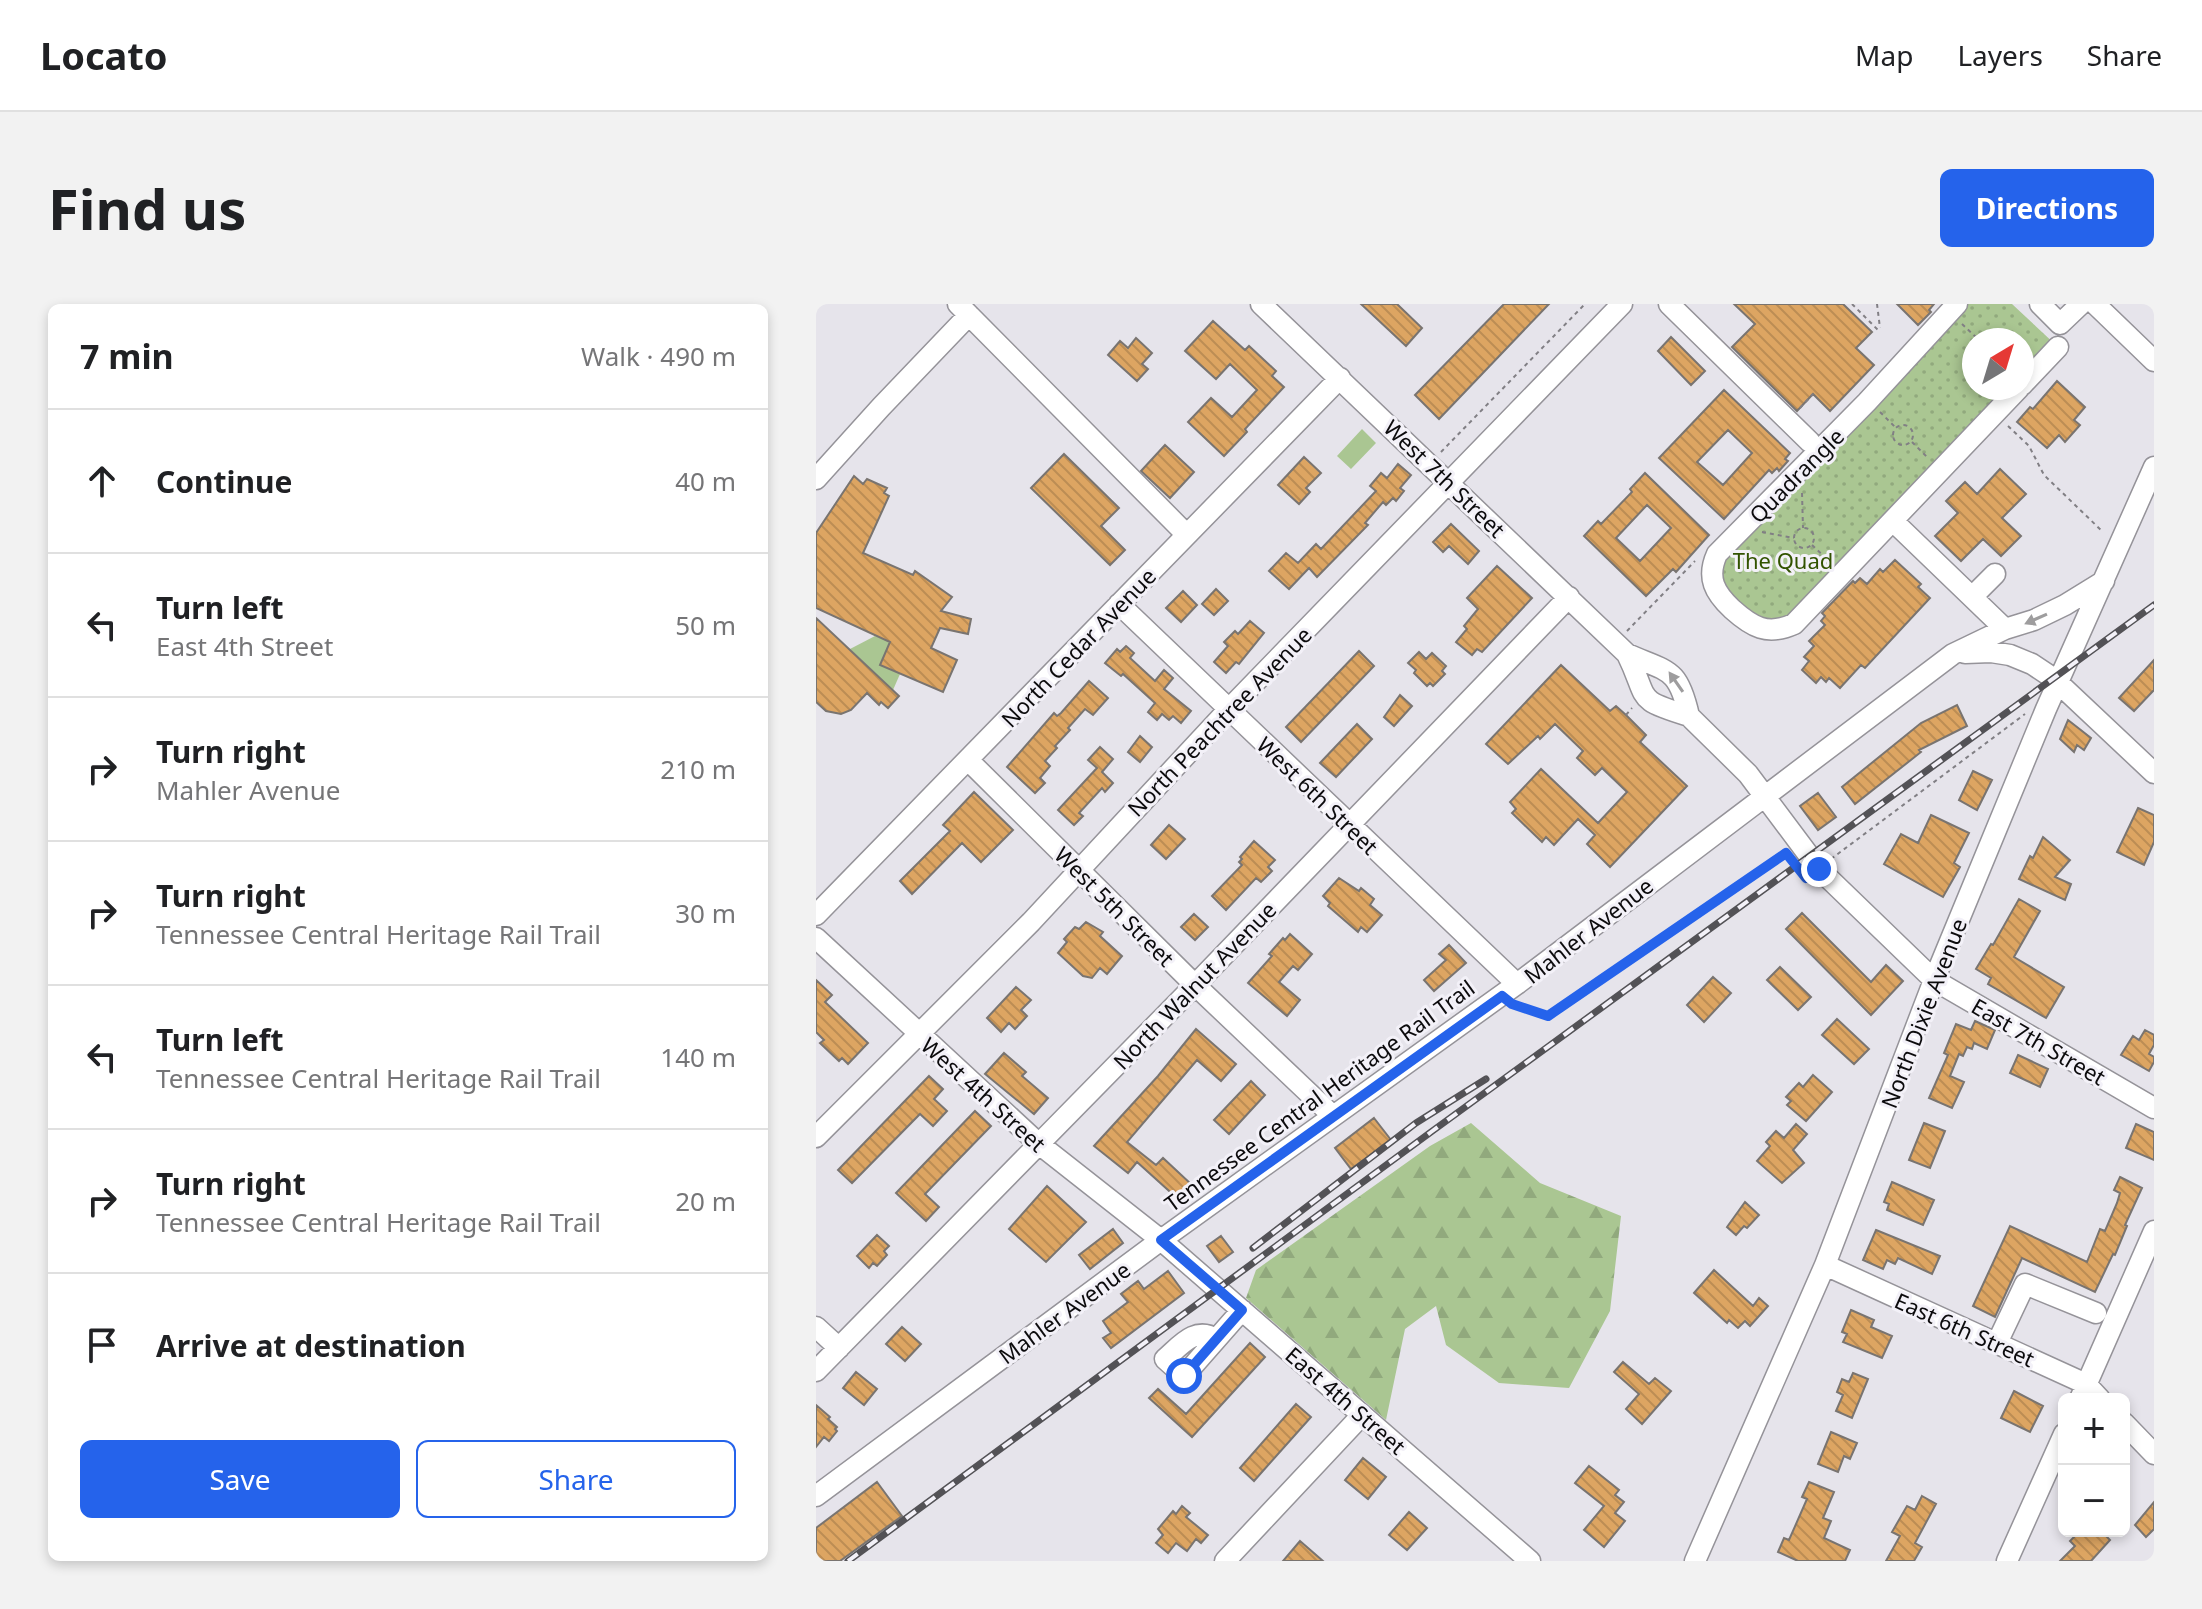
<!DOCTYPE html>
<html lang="en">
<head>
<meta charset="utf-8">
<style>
	:root { --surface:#fff; --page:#f2f2f2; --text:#202124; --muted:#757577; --line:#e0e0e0; --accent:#2563eb }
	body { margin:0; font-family:"Noto Sans",sans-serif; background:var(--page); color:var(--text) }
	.controls { position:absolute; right:24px; bottom:24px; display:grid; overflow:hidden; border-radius:12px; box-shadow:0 4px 12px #0003 }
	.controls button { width:72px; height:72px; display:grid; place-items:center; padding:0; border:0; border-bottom:2px solid var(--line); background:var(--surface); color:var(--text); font:40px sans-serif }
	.compass { position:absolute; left:1146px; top:24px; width:72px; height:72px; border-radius:50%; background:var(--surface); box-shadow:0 4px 12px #0003; rotate:38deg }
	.stop { position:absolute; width:24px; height:24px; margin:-18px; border:6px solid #2563eb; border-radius:50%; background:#fff }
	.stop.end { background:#2563eb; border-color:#fff; box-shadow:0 2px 8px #0008 }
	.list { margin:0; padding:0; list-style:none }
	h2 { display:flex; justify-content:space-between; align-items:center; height:104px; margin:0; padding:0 32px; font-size:34px }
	h2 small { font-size:26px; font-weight:400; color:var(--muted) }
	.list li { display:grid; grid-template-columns:52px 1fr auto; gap:24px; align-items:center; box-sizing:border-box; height:144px; padding:0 32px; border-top:2px solid var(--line) }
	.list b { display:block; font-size:30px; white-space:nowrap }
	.list p { margin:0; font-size:26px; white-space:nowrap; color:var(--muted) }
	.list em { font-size:26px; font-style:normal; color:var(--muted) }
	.actions { display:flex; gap:16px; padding:24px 32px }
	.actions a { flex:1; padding:18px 0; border:2px solid var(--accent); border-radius:12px; text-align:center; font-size:28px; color:var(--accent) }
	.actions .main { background:var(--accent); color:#fff }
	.icon { flex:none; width:44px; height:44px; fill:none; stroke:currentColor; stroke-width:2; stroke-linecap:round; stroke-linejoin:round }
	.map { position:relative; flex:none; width:1338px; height:1257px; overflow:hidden; border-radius:12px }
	header { display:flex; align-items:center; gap:48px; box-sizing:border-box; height:112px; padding:0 40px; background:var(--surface); border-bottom:2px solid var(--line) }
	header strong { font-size:38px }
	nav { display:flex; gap:44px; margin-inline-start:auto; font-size:28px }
	.intro { display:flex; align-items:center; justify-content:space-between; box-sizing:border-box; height:192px; padding:0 48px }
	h1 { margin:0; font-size:56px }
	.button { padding:20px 36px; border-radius:12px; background:var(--accent); color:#fff; font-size:28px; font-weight:700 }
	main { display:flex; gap:48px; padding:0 48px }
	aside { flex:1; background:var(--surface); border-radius:12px; box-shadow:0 4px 12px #0003 }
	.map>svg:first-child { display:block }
	.green { fill:#aac692 }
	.forest { fill:url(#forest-firs) }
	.park { fill:url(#park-dots) }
	.building { fill:url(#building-back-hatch); stroke:#797470; stroke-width:2; fill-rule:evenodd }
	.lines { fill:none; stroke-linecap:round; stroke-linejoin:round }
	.minor-casing { stroke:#959399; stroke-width:23 }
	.path { stroke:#817f84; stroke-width:2; stroke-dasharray:4 4; stroke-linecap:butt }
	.minor { stroke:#fff; stroke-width:20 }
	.rail-casing { stroke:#535256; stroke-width:7 }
	.rail { stroke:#f3f1f8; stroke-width:4; stroke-dasharray:12; stroke-linecap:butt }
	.oneway { fill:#9e9d9e }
	.route { stroke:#2563eb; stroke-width:10 }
	.labels { text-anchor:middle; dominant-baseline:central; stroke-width:6; stroke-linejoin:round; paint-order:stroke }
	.street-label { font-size:22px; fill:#0c0b0d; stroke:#f3f1f8 }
	.park-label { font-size:22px; fill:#325300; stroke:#f3f1f8 }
</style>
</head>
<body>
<header>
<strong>Locato</strong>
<nav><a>Map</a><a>Layers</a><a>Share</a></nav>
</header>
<div class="intro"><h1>Find us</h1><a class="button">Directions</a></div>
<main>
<aside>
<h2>7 min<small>Walk · 490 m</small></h2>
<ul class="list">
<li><svg class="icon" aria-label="ahead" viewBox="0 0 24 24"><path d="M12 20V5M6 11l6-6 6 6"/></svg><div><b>Continue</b></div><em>40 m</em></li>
<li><svg class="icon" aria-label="left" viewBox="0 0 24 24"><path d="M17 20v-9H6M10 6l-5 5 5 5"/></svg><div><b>Turn left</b><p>East 4th Street</p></div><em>50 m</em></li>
<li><svg class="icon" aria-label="right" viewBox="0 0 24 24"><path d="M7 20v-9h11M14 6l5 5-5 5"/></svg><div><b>Turn right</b><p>Mahler Avenue</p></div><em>210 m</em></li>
<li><svg class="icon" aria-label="right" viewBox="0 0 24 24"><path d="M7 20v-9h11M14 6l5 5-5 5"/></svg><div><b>Turn right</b><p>Tennessee Central Heritage Rail Trail</p></div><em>30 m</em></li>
<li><svg class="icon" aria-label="left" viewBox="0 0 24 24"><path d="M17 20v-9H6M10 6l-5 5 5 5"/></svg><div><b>Turn left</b><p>Tennessee Central Heritage Rail Trail</p></div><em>140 m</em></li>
<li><svg class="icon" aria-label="right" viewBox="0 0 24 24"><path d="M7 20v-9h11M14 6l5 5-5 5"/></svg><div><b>Turn right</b><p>Tennessee Central Heritage Rail Trail</p></div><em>20 m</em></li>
<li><svg class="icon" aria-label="arrive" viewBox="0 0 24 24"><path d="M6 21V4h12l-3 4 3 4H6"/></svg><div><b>Arrive at destination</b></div></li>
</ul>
<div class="actions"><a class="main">Save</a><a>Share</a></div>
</aside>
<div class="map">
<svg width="1338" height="1257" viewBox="0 0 1338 1257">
	<defs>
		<pattern id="forest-firs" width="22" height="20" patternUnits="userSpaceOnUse" patternTransform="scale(2)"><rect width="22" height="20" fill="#aac692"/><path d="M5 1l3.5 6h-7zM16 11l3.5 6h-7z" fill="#91a97d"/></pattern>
		<pattern id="park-dots" width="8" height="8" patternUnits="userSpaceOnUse" patternTransform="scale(2)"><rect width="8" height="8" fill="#aac692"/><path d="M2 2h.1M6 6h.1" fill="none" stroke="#91a97d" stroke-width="1.8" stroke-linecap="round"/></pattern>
		<pattern id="building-back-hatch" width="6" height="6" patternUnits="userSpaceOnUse" patternTransform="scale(2)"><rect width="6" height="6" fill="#dda562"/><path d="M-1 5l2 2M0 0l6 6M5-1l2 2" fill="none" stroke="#bc8d54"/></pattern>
	</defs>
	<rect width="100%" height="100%" fill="#e6e4eb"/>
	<path class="green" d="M546,125L560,139L535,165L521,152Z
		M59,332L74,338L64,361L84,370L77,386L34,345Z"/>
	<path class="forest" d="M655,819L724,879L805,912L794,1007L753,1084L683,1079L630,1041L620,1002L589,1025L570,1116L430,994L440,966L614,842Z"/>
	<path class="park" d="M1140,0H1196L1242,43L1206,81V36H1158V84H1203L978,320L944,325L900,289L897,259Z"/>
	<path class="building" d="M545,0H581L606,24L590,42Z
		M688,0H733L623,115L599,91Z
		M918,0H1027L1056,28L1040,44L1058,61L1014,107L997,90L981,107L916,43L939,20Z
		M1081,0H1118L1113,6L1115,8L1102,21Z
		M397,17L429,46L433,42L460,67L456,72L468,83L429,125L431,128L408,152L372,118L395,94L416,113L441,86L414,60L400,75L369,47Z
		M855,33L889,67L875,81L842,47Z
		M320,34L336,49L326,60L332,65L321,77L292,51L304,37L312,44Z
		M1241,77L1269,103L1258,116L1264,121L1249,138L1243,131L1231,144L1201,118L1214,103L1217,105Z
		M908,86L974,149L969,155L972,157L963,167L961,164L956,169L953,166L908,215L843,154ZM912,126L936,149L907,181L881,158Z
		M349,141L378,168L354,194L325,167Z
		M248,150L303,204L285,222L309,246L294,261L215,184Z
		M488,153L505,169L490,184L494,188L483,200L462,181Z
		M582,160L595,171L584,184L588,187L580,197L577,194L570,201L567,198L549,219L552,221L501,273L493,264L473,285L453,267L470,249L482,259L500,240L505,245L560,187L554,182L565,169L571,174Z
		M1184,165L1210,190L1186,214L1205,232L1185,252L1167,235L1145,257L1119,232L1142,209L1130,197L1149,178L1161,190Z
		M829,169L893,231L860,268L857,265L830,292L768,232L782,217L785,220L816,188L814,185ZM831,201L855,224L824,257L800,234Z
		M38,172L47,180L51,175L71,184L68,189L73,192L47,249L97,271L99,267L136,293L125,307L155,315L152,330L124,324L115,344L141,356L127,388L64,361L74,338L0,304V229Z
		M635,220L663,247L652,260L633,242L627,248L617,238Z
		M1079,256L1105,280L1102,283L1114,294L1049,364L1045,361L1024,384L1013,374L1010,378L1005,373L1000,379L986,366L993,357L988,353L998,342L993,337L1009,321L1005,317L1009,312L1006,309L1037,277L1039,279L1044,274L1051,280L1064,265L1067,268Z
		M681,262L716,294L666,348L661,345L656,351L640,338L651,325L648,322L662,305L651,294Z
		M400,285L412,297L398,311L386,300Z
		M367,287L381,301L365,318L350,304Z
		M0,314L83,392L72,404L65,398L63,401L51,389L35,406L25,410L10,407L0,398Z
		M434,317L448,329L423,360L420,358L410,369L398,358L412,342L408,338L419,327L422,330Z
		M310,342L318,349L314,354L339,377L348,366L357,374L348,385L375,407L365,419L357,412L353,416L346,410L341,416L332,408L339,399L307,370L305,372L289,359L301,345L304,348Z
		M543,347L558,362L485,438L470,423Z
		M603,348L610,355L616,349L630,362L626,367L629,370L617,382L614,379L611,382L598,369L600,366L592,359Z
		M1338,356V386L1318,407L1303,394Z
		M745,361L794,407L800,402L810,411L830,431L824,438L871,482L794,563L771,540L779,531L762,515L738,541L730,533L726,538L696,509L700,505L694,498L725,465L782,519L811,488L786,464L779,471L761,454L767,447L739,420L724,435L722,432L692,460L670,440Z
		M273,377L292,394L277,411L269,405L252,424L254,426L239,442L241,444L229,457L234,462L224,474L229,479L219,489L191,463L238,409L241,412L245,409Z
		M584,391L596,402L578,422L568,413Z
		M1141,401L1151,422L1103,446L1105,448L1039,500L1026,483L1105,419Z
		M1252,416L1275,434L1268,446L1261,441L1258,448L1244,435Z
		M541,420L556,435L520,473L504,459Z
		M324,432L336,443L324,458L312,448Z
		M284,443L297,455L286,468L297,479L289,488L286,484L263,509L267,512L258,521L242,506L281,464L272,456Z
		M1157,467L1176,476L1161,506L1143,496Z
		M158,488L197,526L165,558L146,539L96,590L84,577L134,527L127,521Z
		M1002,489L1020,513L1002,526L984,502Z
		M1322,504L1338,511V538L1328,561L1301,548Z
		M1115,511L1153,529L1138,559L1144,563L1127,593L1068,560L1085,530L1102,539Z
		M353,521L369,535L350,555L335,541Z
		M1227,533L1254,556L1239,573L1255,580L1249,596L1203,575L1214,552L1217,554Z
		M438,537L459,556L452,563L456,567L445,578L440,574L410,606L396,592L426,561L423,558L426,555L424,553Z
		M523,574L543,587L545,584L558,595L554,601L566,611L551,628L545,623L542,628L512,602L514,599L507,592Z
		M1203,595L1224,607L1198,653L1248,683L1230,714L1172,680L1175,674L1160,665L1175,640L1177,641Z
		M986,609L1055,678L1070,661L1087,677L1055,711L970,625Z
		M378,610L392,623L379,636L365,623Z
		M270,618L287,628L284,632L306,652L291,670L284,664L276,674L267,672L242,649L251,638L248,635L259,623L263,625Z
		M474,630L496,650L482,666L477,662L463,678L484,696L471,712L432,679L456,652L453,650L467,634L469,636Z
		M633,641L650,659L618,687L608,676L630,656L623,650Z
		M964,663L995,693L982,706L951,676Z
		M897,673L915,689L888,718L871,701Z
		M0,676L16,691L9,698L52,739L32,760L26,754L23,757L4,739L8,736L0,728Z
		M200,683L215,696L205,706L211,712L199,725L193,719L185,728L171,714Z
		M1021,715L1053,745L1038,760L1006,731Z
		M1159,717L1179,726L1171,745L1158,739L1156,745L1151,743L1147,752L1143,750L1134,772L1148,778L1136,804L1113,794L1132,751L1128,749L1140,720L1155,726Z
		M380,725L420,760L405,777L381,756L311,838L340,861L347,854L375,880L362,895L321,858L312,869L278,842L342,772Z
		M1329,726L1338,731V741L1333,750L1338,753V758L1333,767L1305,751L1317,732L1323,736Z
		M188,749L210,768L206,772L232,794L218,810L169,770Z
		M1202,751L1232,765L1224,783L1194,769Z
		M997,771L1016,788L990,817L971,801L975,797L970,793L983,779L987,783Z
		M113,772L127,785L118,795L131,807L117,822L104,810L36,879L22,866Z
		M435,777L449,791L413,830L398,816Z
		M159,807L175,822L109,890L123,903L110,917L80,889Z
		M558,814L575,836L535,865L519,844Z
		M1108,819L1129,827L1114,864L1093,856Z
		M980,820L991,830L977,846L988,859L966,879L941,857L954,842L950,838L960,827L968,834Z
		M1320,820L1338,828V856L1310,844Z
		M1304,873L1326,884L1309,921L1311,922L1299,951L1297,950L1279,988L1206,954L1179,1013L1157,1002L1194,922L1271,958L1284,925L1289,927L1301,899L1304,889L1298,886Z
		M1076,878L1118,896L1107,921L1071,906L1073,900L1068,898Z
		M231,882L270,918L230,958L193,925Z
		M929,898L943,911L931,924L928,922L920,931L911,923Z
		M297,925L307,939L274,965L263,951Z
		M1060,926L1124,952L1116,970L1082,954L1079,960L1071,956L1067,965L1047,956Z
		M61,931L73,942L68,947L71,951L61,962L57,959L53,964L41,952Z
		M405,932L417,948L403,958L391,942Z
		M898,966L937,1002L943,994L952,1002L934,1022L929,1017L922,1024L913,1016L911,1019L878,989Z
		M352,967L368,989L295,1044L287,1034L295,1029L287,1017L312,998L305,990L322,977L328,985Z
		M1035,1006L1058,1016L1055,1023L1076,1032L1066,1054L1027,1038L1031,1030L1026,1028Z
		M86,1023L105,1040L89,1057L70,1040Z
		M434,1039L449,1053L376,1133L333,1094L342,1085L370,1110Z
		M807,1058L833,1080L839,1074L855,1087L826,1120L810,1105L823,1090L798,1068Z
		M40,1068L61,1085L48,1101L27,1084Z
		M1037,1069L1052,1075L1036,1114L1020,1107L1027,1091L1021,1088L1026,1075L1033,1078Z
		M1198,1087L1227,1102L1214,1128L1185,1114Z
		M480,1100L495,1113L438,1177L424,1164Z
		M0,1101L14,1113L12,1115L21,1123L19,1125L21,1127L13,1137L8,1133L0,1143Z
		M1015,1128L1041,1139L1034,1155L1028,1152L1022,1168L1002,1160Z
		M547,1154L570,1173L552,1195L529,1176Z
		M773,1162L803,1186L799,1191L808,1198L799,1209L809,1217L788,1243L768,1226L788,1202L759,1179Z
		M61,1178L86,1212L24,1257H4L0,1252V1224Z
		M993,1178L1018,1188L1007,1214L1015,1217L1008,1234L1034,1246L1029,1257H982L962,1248L968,1234L973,1236L991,1195L986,1193Z
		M1106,1192L1120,1200L1099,1239L1106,1243L1098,1257H1070L1084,1232L1076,1228L1091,1202L1099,1206Z
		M1338,1198V1225L1330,1233L1319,1221Z
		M366,1202L374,1209L370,1213L392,1231L385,1239L380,1235L371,1247L360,1239L352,1249L340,1239L347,1231L342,1225L357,1207L360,1210Z
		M593,1208L611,1224L591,1246L573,1231Z
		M1264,1227H1294L1290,1232L1294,1236L1275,1257H1244L1259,1242L1254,1237Z
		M484,1237L507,1257H467Z"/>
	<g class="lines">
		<g class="minor-casing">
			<path id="minor" d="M142,0L370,230
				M445,0L811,350C852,368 862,363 873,412C817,395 834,397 811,350
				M853,0L994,138
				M1141,0L1051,98L901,250C890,274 899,289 916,305C936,323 951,332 978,320L1203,84
				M1224,0L1244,20L1265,0
				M1279,0L1338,57
				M1206,81L1242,43
				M0,175L65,103L153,11
				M1080,220L1189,325
				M1156,293L1179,270
				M303,300L701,680
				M1149,349L1175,348L1194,351L1216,360L1237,374L1338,469
				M873,412L932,470L1003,565L1118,676L1338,804
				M152,456L379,681L517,812
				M0,611L524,74
				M0,634L223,840L345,936L714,1257
				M0,833L215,618L412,406L806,0
				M1009,961L1270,1080L1284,1095
				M0,1023L23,1044
				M400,1035C379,1022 365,1041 349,1055L368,1072L426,1006
				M1181,1039L1209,980L1280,1009
				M0,1067L379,681L753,293
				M1264,1095L1338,927
				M1308,1119L1338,1150
				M0,1192L345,936L701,680L1137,350L1189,325L1218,316L1249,301L1288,277
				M409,1257L546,1111
				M879,1257L1009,961L1118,676L1230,405L1338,163
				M1191,1257L1248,1130"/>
		</g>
		<path class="path" d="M1036,0L1062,26
			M1061,0L1064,24
			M1146,20L1163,36
			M984,104L997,90
			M1064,108L1079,123
			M1077 131a10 10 0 1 1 20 0a10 10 0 1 1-20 0Z
			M1192,122L1213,142L1228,171L1287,228
			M1096,138L1111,153
			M625,148L769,0
			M986,189L987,224
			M978 234a10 10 0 1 1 20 0a10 10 0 1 1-20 0Z
			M946,228L978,234
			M996,241L1015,259
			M811,327L879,257
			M810,411L816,404
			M1015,555L1209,410
			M702,702L732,712L968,550"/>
		<use href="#minor" class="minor"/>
		<g class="rail-casing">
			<path id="rail" d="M437,944L600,819L670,775
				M32,1257L615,828L1338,301"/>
		</g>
		<use href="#rail" class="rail"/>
	</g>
	<defs><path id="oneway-solid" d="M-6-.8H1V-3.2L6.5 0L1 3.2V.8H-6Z" transform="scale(2)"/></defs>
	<g class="oneway">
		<use href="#oneway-solid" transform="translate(1220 315) rotate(156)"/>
		<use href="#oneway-solid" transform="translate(860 378) rotate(-125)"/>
	</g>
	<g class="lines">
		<path class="route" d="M368,1072L426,1006L345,936L686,692L696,700L732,712L970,549L990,574L1003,565"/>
	</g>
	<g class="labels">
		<g class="street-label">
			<text transform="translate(980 171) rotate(-45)">Quadrangle</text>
			<text transform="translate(629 174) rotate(44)">West 7th Street</text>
			<text transform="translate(262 343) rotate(-46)">North Cedar Avenue</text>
			<text transform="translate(403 417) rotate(-46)">North Peachtree Avenue</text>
			<text transform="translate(502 491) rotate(44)">West 6th Street</text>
			<text transform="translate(299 602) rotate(45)">West 5th Street</text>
			<text transform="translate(772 626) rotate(-38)">Mahler Avenue</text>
			<text transform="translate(378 681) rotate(-46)">North Walnut Avenue</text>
			<text transform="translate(1107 709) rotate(-69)">North Dixie Avenue</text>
			<text transform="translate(1223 737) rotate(30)">East 7th Street</text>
			<text transform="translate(168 790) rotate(42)">West 4th Street</text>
			<text transform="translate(503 791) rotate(-36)">Tennessee Central Heritage Rail Trail</text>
			<text transform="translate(248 1008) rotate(-36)">Mahler Avenue</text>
			<text transform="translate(1149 1025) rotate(24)">East 6th Street</text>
			<text transform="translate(530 1096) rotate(41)">East 4th Street</text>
		</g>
		<g class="park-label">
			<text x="967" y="256">The Quad</text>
		</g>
	</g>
</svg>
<div class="controls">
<button>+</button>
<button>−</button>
</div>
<svg class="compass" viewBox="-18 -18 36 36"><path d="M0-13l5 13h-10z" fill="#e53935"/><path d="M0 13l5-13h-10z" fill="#757577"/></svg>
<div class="stop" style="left:368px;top:1072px"></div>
<div class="stop end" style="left:1003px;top:565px"></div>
</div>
</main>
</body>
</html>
